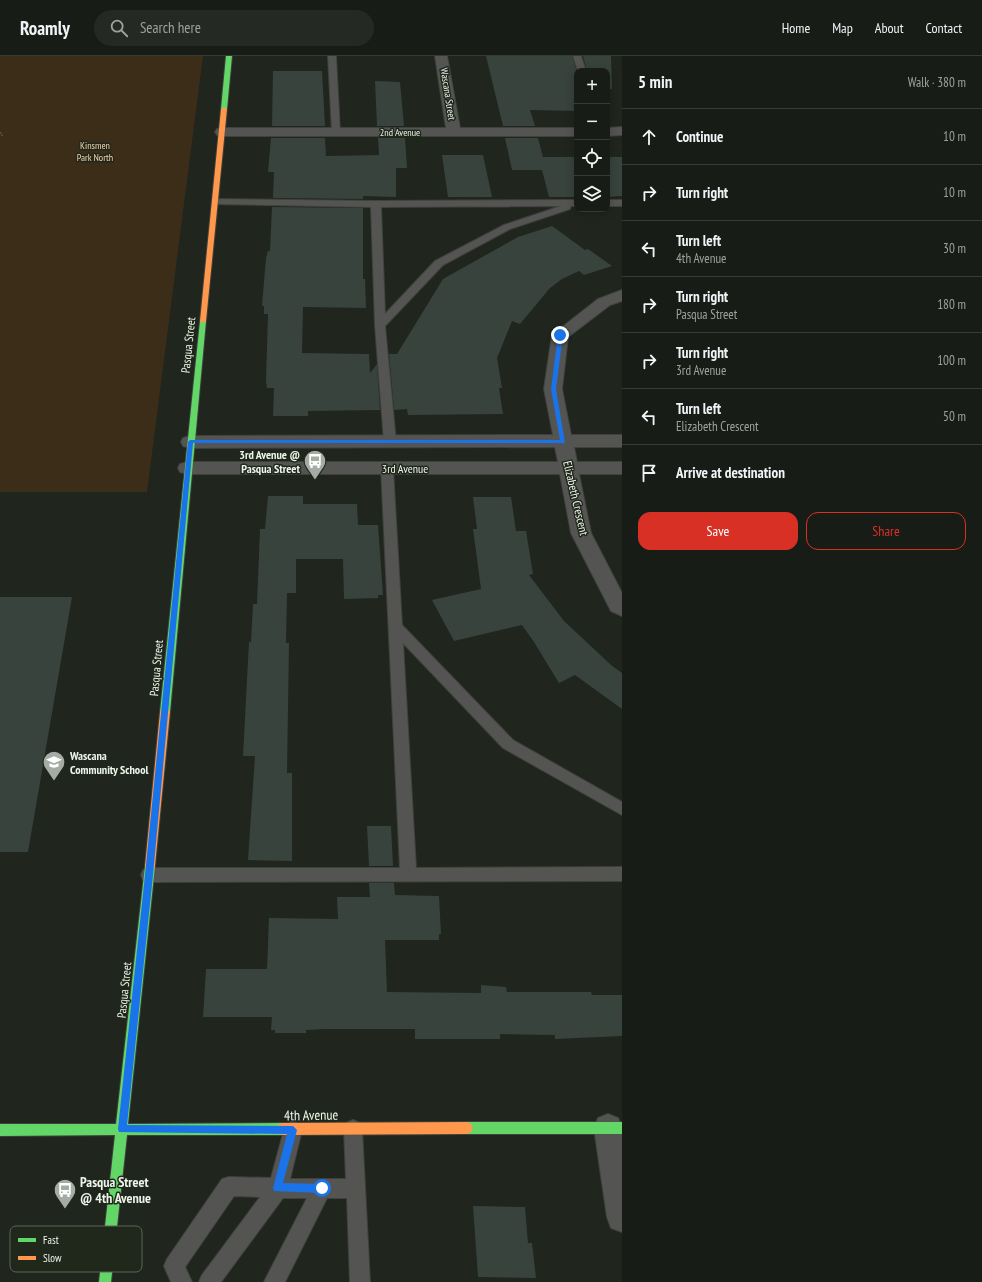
<!DOCTYPE html>
<html lang="en">
<head>
<meta charset="utf-8">
<style>
	:root { --surface:#181c16; --page:#252923; --text:#f1f3f6; --muted:#9fa1a1; --line:#363a35; --accent:#d93025 }
	body { margin:0; font-family:"PT Sans Narrow",sans-serif; background:var(--page); color:var(--text) }
	.controls { position:absolute; right:12px; top:12px; display:grid; overflow:hidden; border-radius:8px; box-shadow:0 2px 10px #0003 }
	.controls button { width:36px; height:36px; display:grid; place-items:center; padding:0; border:0; border-bottom:1px solid var(--line); background:var(--surface); color:var(--text); font:20px sans-serif }
	.stop { position:absolute; width:12px; height:12px; margin:-9px; border:3px solid #1a73e8; border-radius:50%; background:#fff }
	.stop.end { background:#1a73e8; border-color:#fff; box-shadow:0 1px 4px #0008 }
	.list { margin:0; padding:0; list-style:none }
	h2 { display:flex; justify-content:space-between; align-items:center; height:52px; margin:0; padding:0 16px; font-size:17px }
	h2 small { font-size:13px; font-weight:400; color:var(--muted) }
	.list li { display:grid; grid-template-columns:26px 1fr auto; gap:12px; align-items:center; box-sizing:border-box; height:56px; padding:0 16px; border-top:1px solid var(--line) }
	.list b { display:block; font-size:15px; white-space:nowrap }
	.list p { margin:0; font-size:13px; white-space:nowrap; color:var(--muted) }
	.list em { font-size:13px; font-style:normal; color:var(--muted) }
	.actions { display:flex; gap:8px; padding:12px 16px }
	.actions a { flex:1; padding:9px 0; border:1px solid var(--accent); border-radius:12px; text-align:center; font-size:14px; color:var(--accent) }
	.actions .main { background:var(--accent); color:#fff }
	.icon { flex:none; width:22px; height:22px; fill:none; stroke:currentColor; stroke-width:2; stroke-linecap:round; stroke-linejoin:round }
	.map { position:relative; flex:none; width:622px; height:1226px; overflow:hidden }
	header { display:flex; align-items:center; gap:24px; box-sizing:border-box; height:56px; padding:0 20px; background:var(--surface); border-bottom:1px solid var(--line) }
	header strong { font-size:19px }
	nav { display:flex; gap:22px; margin-inline-start:auto; font-size:14px }
	.search { width:280px; height:36px; background:var(--page); display:flex; align-items:center; gap:10px; box-sizing:border-box; padding:0 14px; border-radius:22px; color:var(--muted); font-size:15px }
	main { display:flex }
	aside { flex:1; background:var(--surface) }
	.map>svg:first-child { display:block }
	.green { fill:#3c2d19 }
	.building { fill:#38433d }
	.lines { fill:none; stroke-linecap:round; stroke-linejoin:round }
	.lane-casing { stroke:#3e413c; stroke-width:2 }
	.street-casing { stroke:#3e413c; stroke-width:2 }
	.fast-casing { stroke:#3e413c; stroke-width:2 }
	.slow-casing { stroke:#3e413c; stroke-width:2 }
	.path { stroke:#575955; stroke-width:1.5; stroke-dasharray:1.5 2; stroke-linecap:butt }
	.lane { fill:#545552; fill-rule:evenodd }
	.street { fill:#545552; fill-rule:evenodd }
	.fast { fill:#63d668; fill-rule:evenodd }
	.slow { fill:#ff974d; fill-rule:evenodd }
	.route { fill:#1a73e8 }
	.labels { text-anchor:middle; dominant-baseline:central; stroke-width:3; stroke-linejoin:round; paint-order:stroke }
	.far-street-label { font-size:10px; fill:#edf4eb; stroke:#1f281b }
	.far-park-label { font-size:10px; fill:#f8d4aa; stroke:#1f281b }
	.street-label { font-size:12px; fill:#edf4eb; stroke:#1f281b }
	.poi-label { font-size:12px; font-weight:bold; fill:#edf4eb; stroke:#1f281b; text-anchor:end }
	.near-street-label { font-size:14px; fill:#edf4eb; stroke:#1f281b }
	.near-poi-label { font-size:14px; font-weight:bold; fill:#edf4eb; stroke:#1f281b; text-anchor:start }
	.key { fill:#1f281b; stroke:#5d6559; stroke-width:1 }
	.key-label { font-size:11px; fill:#edf4eb }
</style>
</head>
<body>
<header>
<strong>Roamly</strong>
<div class="search"><svg class="icon" aria-label="search" viewBox="0 0 24 24"><circle cx="10" cy="10" r="6"/><path d="M15 15l6 6"/></svg>Search here</div>
<nav><a>Home</a><a>Map</a><a>About</a><a>Contact</a></nav>
</header>
<main>
<div class="map">
<svg width="622" height="1226" viewBox="0 0 622 1226">
	<rect width="100%" height="100%" fill="#20251e"/>
	<path class="green" d="M0,0H203L147,436H0Z"/>
	<path class="building" d="M486,0H572L577,16V55L530,54L535,70H503Z
		M583,0H611L612,33H607V15H587Z
		M273,15H322L325,70H272Z
		M375,25L400,26L404,70H377Z
		M271,82H325L326,100L379,99L378,82H405L407,112H396V141L363,140V143L273,142L274,116H268Z
		M505,82H538L543,101H577V141H549L542,114H512Z
		M442,99H483L492,141H448Z
		M607,101H622V140L607,141Z
		M272,151L363,152V223H365L366,252L303,251L302,297L369,298L370,317L377,308L380,354L308,355V360H273L274,332H267L266,325L268,258H264V250H262L266,202L268,195H270Z
		M552,170L585,194L588,193L612,210L584,219L579,215L562,223L550,232L520,268L512,265L497,302L502,332H499L503,358L408,359L407,353L394,354L389,298H397L443,223L518,181Z
		M268,440H303V448H357L358,469H378L383,539H378V542L344,543L343,503H296V537H287L286,587H289L287,717H292V805L248,804L255,700H243L249,586H251L253,548H257L260,473H265Z
		M473,441H511L516,475H526L533,518L529,519L564,565L611,609L622,617V653L575,619L559,627L534,586L522,569L454,585L432,544L481,533L473,473H477Z
		M0,541H72L28,796H0Z
		M367,770H391L393,810H369Z
		M369,827H394L395,839L439,840L441,878H439V884H385L387,936L481,937V929L506,931L507,936H591L592,939H622V980L555,983V979L500,978V983H415V973H325L306,974V977H275V974H271L272,961H203L206,913H267L269,862L338,863L337,841H370Z
		M473,1150L525,1151L528,1187H532L536,1222L478,1221Z"/>
	<g class="lines">
		<g class="lane-casing">
			<path id="lane" d="M328,0H336L340,76L336,79L332,76Z
				M573,0H581L586,15H578Z
				M215,143L376,145L577,144V150H571L570,153L510,173L443,209L385,270L396,386L390,390L384,386L375,269L371,151L212,148V144ZM561,150L504,169L435,205L385,258L381,151Z
				M607,144H622V150H607Z
				M387,408L393,412L402,569L513,684L622,746V759L503,692L403,587L416,812L622,811V825L149,826L143,824L141,819L143,814L149,812H400L381,412Z
				M353,1064L360,1067L362,1073L370,1226H350L347,1142H327L285,1226H264L307,1142H283L221,1226H199L202,1219L260,1141L234,1140L185,1211L192,1226H171L164,1210L167,1203L222,1123L229,1121L271,1122L284,1074L286,1068L293,1065L300,1068L302,1074L290,1123H346L344,1073L346,1067Z"/>
		</g>
		<g class="street-casing">
			<path id="street" d="M435,0H447L460,72H577V80H222L217,79L215,76L217,73L222,72H446Z
				M622,71V79L607,80V72Z
				M622,234V245L610,249L568,281L562,333L571,379H622V391H574L577,406H622V418H579L591,477L622,537V560L611,555L571,477L560,418H187L180,416L178,412L180,408L187,406H558L555,391L190,392L183,390L181,386L183,382L190,380L553,379L544,333L552,279L598,243Z
				M608,1058L618,1062L622,1071V1176L611,1172L607,1161L594,1072L598,1062Z"/>
		</g>
		<g class="fast-casing">
			<path id="fast" d="M226,0H232L227,53L224,55L221,53Z
				M203,263L206,265L170,656L168,659H162L160,656L200,265Z
				M150,806L154,807L155,810L128,1068L282,1067L286,1069L288,1073L286,1077L282,1079H127L111,1226H99L115,1079L0,1080V1068H116L145,810L146,807Z
				M467,1066H622V1078H467L463,1076L461,1072L463,1068Z"/>
		</g>
		<g class="slow-casing">
			<path id="slow" d="M224,51L227,53L206,265L203,267L200,265L221,53Z
				M165,652L168,653L170,656L155,810L154,813L150,814L146,813L145,810L160,656L162,653Z
				M467,1066L471,1068L473,1072L471,1076L467,1078L282,1079L278,1077L276,1073L278,1069L282,1067Z"/>
		</g>
		<path class="path" d="M0,77H2V82"/>
		<use href="#lane" class="lane"/>
		<use href="#street" class="street"/>
		<use href="#fast" class="fast"/>
		<use href="#slow" class="slow"/>
	</g>
	<path class="route" d="M560,277L563,279L556,333L565,387H193L153,819L127,1069L293,1070L297,1074L283,1127L322,1128L327,1132L322,1137L274,1135L273,1132L287,1078L119,1076L118,1073L145,819L188,386L190,384H560L551,333L558,279Z"/>
	<defs>
		<g id="bus-pin" transform="scale(1.15)"><path d="M0 17L-7.5 6A9.5 9.5 0 1 1 7.5 6Z" fill="#a5aca3" stroke="#1f281b"/><path d="M-5-6H5V4H4V6H2V4H-2V6H-4V4H-5ZM-3.5-4V0h7V-4ZM-3.5 1.2v1.5H-2V1.2ZM2 1.2v1.5H3.5V1.2Z" fill="#fff"/></g>
		<g id="school-pin" transform="scale(1.15)"><path d="M0 17L-7.5 6A9.5 9.5 0 1 1 7.5 6Z" fill="#a5aca3" stroke="#1f281b"/><path d="M0-5L7-2L0 1L-7-2ZM-4 1L0 2.5L4 1V4Q0 6-4 4Z" fill="#fff"/></g>
	</defs>
	<g fill-rule="evenodd">
		<use href="#bus-pin" x="315" y="405"/>
		<use href="#school-pin" x="54" y="706"/>
		<use href="#bus-pin" x="65" y="1134"/>
	</g>
	<g class="labels">
		<g class="far-street-label">
			<text transform="translate(448 38) rotate(81)">Wascana Street</text>
			<text x="400" y="76">2nd Avenue</text>
		</g>
		<g class="far-park-label">
			<text x="95" y="89">Kinsmen<tspan x="95" dy="12">Park North</tspan></text>
		</g>
		<g class="street-label">
			<text transform="translate(188 289) rotate(-84)">Pasqua Street</text>
			<text x="405" y="412">3rd Avenue</text>
			<text transform="translate(576 442) rotate(77)">Elizabeth Crescent</text>
			<text transform="translate(156 612) rotate(-85)">Pasqua Street</text>
			<text transform="translate(124 934) rotate(-84)">Pasqua Street</text>
		</g>
		<g class="poi-label">
			<text x="300" y="398">3rd Avenue @<tspan x="300" dy="14">Pasqua Street</tspan></text>
			<text x="70" y="699" text-anchor="start">Wascana<tspan x="70" dy="14">Community School</tspan></text>
		</g>
		<g class="near-street-label">
			<text transform="translate(311 1059) rotate(-1)">4th Avenue</text>
		</g>
		<g class="near-poi-label">
			<text x="80" y="1126">Pasqua Street<tspan x="80" dy="16">@ 4th Avenue</tspan></text>
		</g>
	</g>
	<rect x="10" y="1170" width="132" height="46" rx="6" class="key"/>
	<rect x="18" y="1182" width="18" height="4" fill="#63d668"/>
	<rect x="18" y="1200" width="18" height="4" fill="#ff974d"/>
	<g class="key-label">
		<text x="43" y="1188">Fast</text>
		<text x="43" y="1206">Slow</text>
	</g>
</svg>
<div class="controls">
<button>+</button>
<button>−</button>
<button><svg class="icon" aria-label="locate" viewBox="0 0 24 24"><circle cx="12" cy="12" r="6"/><path d="M12 2v4M12 18v4M2 12h4M18 12h4"/></svg></button>
<button><svg class="icon" aria-label="layers" viewBox="0 0 24 24"><path d="M12 4l9 5-9 5-9-5zM3 14l9 5 9-5"/></svg></button>
</div>
<div class="stop" style="left:322px;top:1132px"></div>
<div class="stop end" style="left:560px;top:279px"></div>
</div>
<aside>
<h2>5 min<small>Walk · 380 m</small></h2>
<ul class="list">
<li><svg class="icon" aria-label="ahead" viewBox="0 0 24 24"><path d="M12 20V5M6 11l6-6 6 6"/></svg><div><b>Continue</b></div><em>10 m</em></li>
<li><svg class="icon" aria-label="right" viewBox="0 0 24 24"><path d="M7 20v-9h11M14 6l5 5-5 5"/></svg><div><b>Turn right</b></div><em>10 m</em></li>
<li><svg class="icon" aria-label="left" viewBox="0 0 24 24"><path d="M17 20v-9H6M10 6l-5 5 5 5"/></svg><div><b>Turn left</b><p>4th Avenue</p></div><em>30 m</em></li>
<li><svg class="icon" aria-label="right" viewBox="0 0 24 24"><path d="M7 20v-9h11M14 6l5 5-5 5"/></svg><div><b>Turn right</b><p>Pasqua Street</p></div><em>180 m</em></li>
<li><svg class="icon" aria-label="right" viewBox="0 0 24 24"><path d="M7 20v-9h11M14 6l5 5-5 5"/></svg><div><b>Turn right</b><p>3rd Avenue</p></div><em>100 m</em></li>
<li><svg class="icon" aria-label="left" viewBox="0 0 24 24"><path d="M17 20v-9H6M10 6l-5 5 5 5"/></svg><div><b>Turn left</b><p>Elizabeth Crescent</p></div><em>50 m</em></li>
<li><svg class="icon" aria-label="arrive" viewBox="0 0 24 24"><path d="M6 21V4h12l-3 4 3 4H6"/></svg><div><b>Arrive at destination</b></div></li>
</ul>
<div class="actions"><a class="main">Save</a><a>Share</a></div>
</aside>
</main>
</body>
</html>
